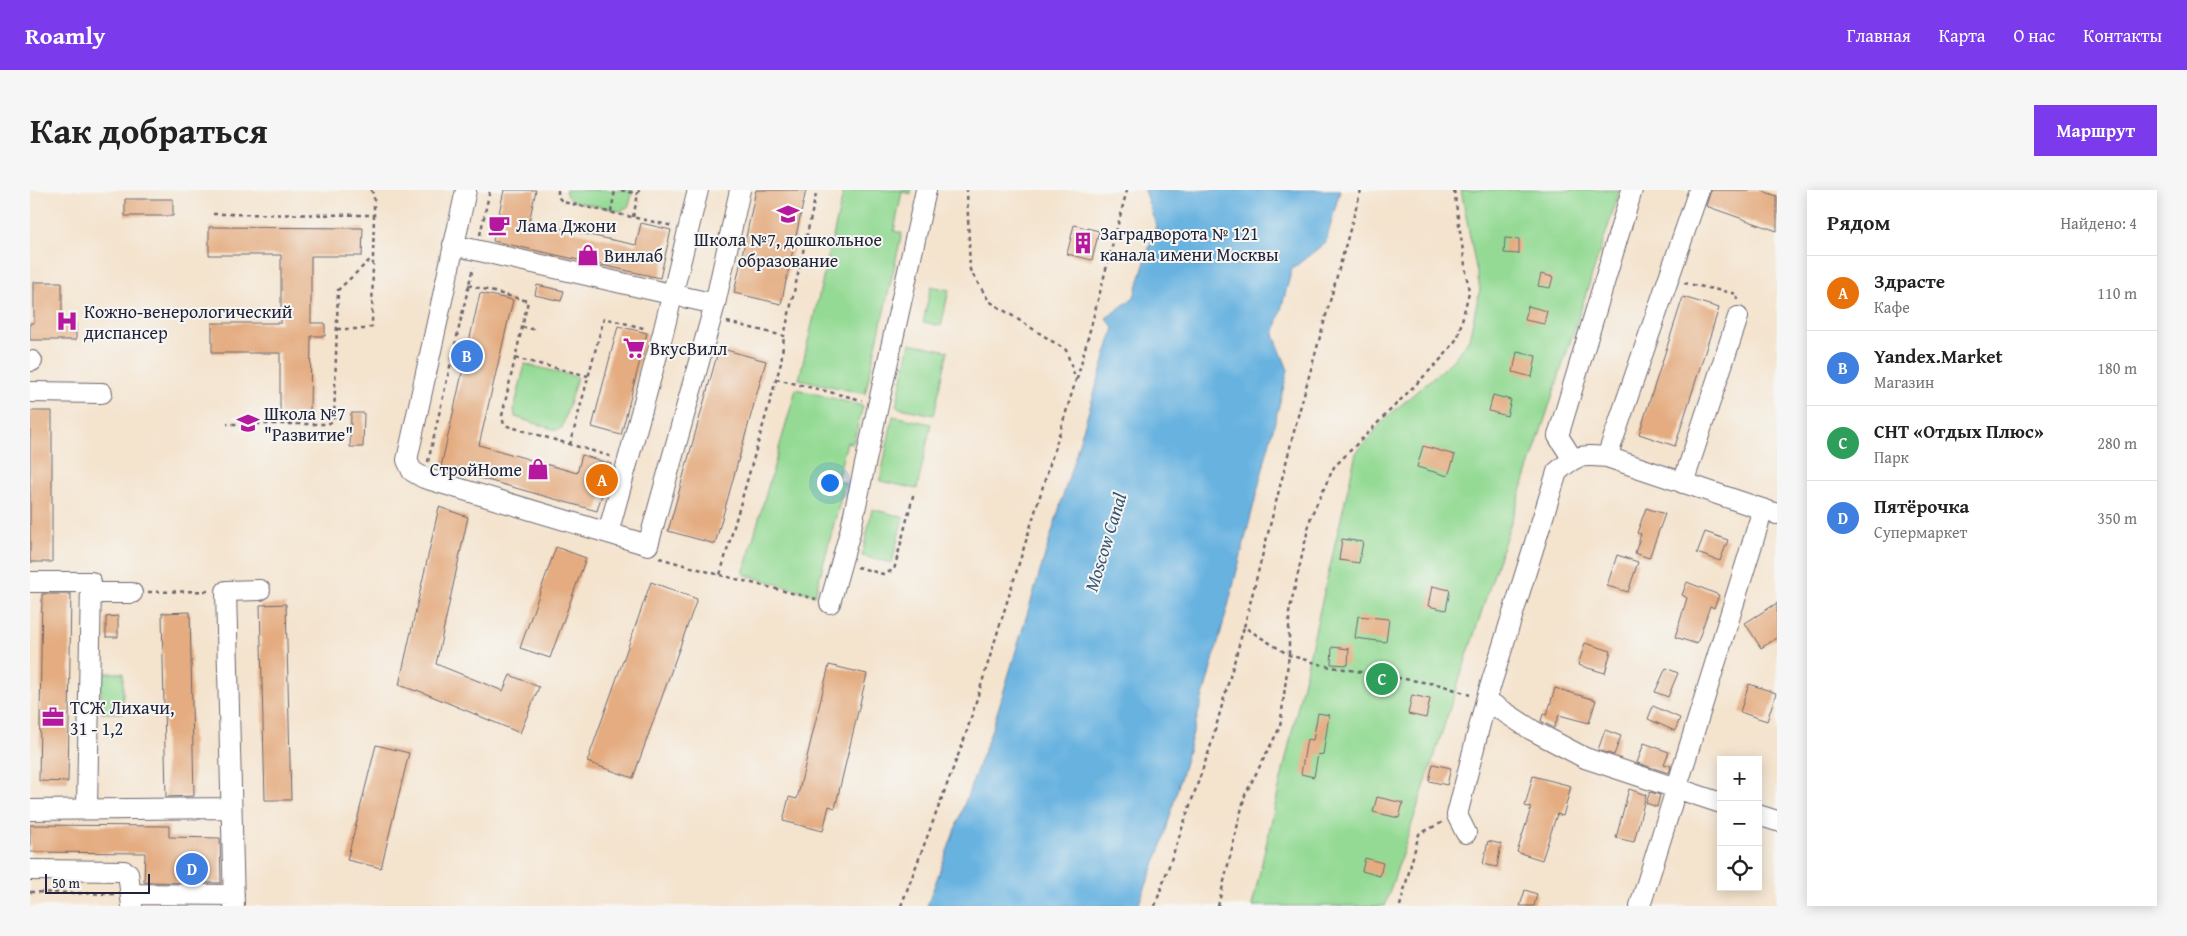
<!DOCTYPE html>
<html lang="ru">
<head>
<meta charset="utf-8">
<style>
	:root { --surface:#fff; --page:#f6f6f6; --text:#222; --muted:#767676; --line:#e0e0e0; --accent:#7c3aed }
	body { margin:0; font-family:"Gentium Book Plus",serif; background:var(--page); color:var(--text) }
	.controls { position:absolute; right:15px; bottom:15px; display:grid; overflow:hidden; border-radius:0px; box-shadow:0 2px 12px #0003 }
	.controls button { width:45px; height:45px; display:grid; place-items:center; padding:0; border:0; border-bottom:1px solid var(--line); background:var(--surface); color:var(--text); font:25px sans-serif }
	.scale { position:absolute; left:15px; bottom:12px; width:105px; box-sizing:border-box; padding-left:5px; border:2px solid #22223b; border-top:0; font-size:14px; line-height:18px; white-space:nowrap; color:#22223b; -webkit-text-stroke:4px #f6f6f2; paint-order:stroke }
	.you { position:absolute; left:799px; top:292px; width:18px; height:18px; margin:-12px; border:4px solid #fff; border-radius:50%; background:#1a73e8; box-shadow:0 0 0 8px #1a73e833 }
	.badge { display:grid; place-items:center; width:32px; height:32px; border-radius:50%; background:var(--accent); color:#fff; font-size:16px; font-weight:700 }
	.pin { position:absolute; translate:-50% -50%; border:2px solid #fff; box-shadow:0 1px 5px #0006 }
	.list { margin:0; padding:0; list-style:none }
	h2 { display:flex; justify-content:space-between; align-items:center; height:65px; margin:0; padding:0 20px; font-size:21px }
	h2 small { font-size:16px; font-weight:400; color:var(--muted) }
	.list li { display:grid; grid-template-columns:32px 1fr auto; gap:15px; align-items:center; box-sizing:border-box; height:75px; padding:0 20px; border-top:1px solid var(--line) }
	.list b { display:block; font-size:19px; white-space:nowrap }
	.list p { margin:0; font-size:16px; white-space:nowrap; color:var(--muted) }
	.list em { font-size:16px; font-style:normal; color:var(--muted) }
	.icon { flex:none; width:28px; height:28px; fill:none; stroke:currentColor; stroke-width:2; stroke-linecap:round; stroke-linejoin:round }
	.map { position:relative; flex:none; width:1747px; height:716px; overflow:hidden; border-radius:0px }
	header { display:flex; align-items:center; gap:30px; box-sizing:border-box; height:70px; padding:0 25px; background:var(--accent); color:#fff }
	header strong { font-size:24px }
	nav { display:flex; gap:28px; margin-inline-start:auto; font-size:18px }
	.intro { display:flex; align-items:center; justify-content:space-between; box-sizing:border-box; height:120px; padding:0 30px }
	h1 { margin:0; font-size:35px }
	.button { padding:12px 22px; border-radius:0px; background:var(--accent); color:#fff; font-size:18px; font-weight:700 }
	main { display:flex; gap:30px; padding:0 30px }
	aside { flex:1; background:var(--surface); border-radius:0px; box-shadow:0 2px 12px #0003 }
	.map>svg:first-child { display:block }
	.green { fill:#94da94; stroke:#5b7e68 }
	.water { fill:#68b2e0; stroke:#456a8e }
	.building { fill:#e4ac80 }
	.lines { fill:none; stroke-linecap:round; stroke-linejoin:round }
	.minor-casing { stroke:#6c666e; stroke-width:22 }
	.path { stroke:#6c666e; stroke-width:2.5; stroke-dasharray:4 4; stroke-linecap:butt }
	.minor { stroke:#fff; stroke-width:20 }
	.labels { text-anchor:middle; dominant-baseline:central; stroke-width:4; stroke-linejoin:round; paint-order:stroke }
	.poi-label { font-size:18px; fill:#22223b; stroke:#f6f6f2; text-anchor:start }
	.water-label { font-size:19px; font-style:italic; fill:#3a5475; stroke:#f6f6f2 }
</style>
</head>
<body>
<header>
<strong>Roamly</strong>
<nav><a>Главная</a><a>Карта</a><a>О нас</a><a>Контакты</a></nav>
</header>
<div class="intro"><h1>Как добраться</h1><a class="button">Маршрут</a></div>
<main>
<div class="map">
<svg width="1747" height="716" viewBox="0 0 1747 716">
	<rect width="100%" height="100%" fill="#f6f6f2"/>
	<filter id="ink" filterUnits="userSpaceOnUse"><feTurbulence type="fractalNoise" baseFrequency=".02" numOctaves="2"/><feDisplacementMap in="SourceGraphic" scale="10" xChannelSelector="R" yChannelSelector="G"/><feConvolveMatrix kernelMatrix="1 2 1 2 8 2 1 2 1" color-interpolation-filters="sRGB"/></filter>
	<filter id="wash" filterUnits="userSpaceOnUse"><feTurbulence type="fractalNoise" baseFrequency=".0096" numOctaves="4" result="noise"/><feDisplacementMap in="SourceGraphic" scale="20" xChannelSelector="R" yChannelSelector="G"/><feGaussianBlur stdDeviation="1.12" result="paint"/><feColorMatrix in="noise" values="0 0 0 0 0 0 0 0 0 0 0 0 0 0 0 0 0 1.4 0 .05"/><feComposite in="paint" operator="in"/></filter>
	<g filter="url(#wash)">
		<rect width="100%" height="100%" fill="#f4e3cd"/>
		<path class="green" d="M535,0H603L599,16L590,21L542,11L537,6Z
			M814,0H881V4L872,2L864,41L872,43L835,204L769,189Z
			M1431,0H1590L1355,716H1222L1326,263L1357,227L1422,171L1439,149L1450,99Z
			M901,96L919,100L911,136L893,132Z
			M880,153L918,161L904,225L866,217Z
			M495,174L547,187L532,238L526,240L485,227L484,219Z
			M766,199L833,216L823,253L817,252L807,290L815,293L785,405L713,384Z
			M863,226L901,234L887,299L850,291Z
			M842,319L873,327L862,373L832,366Z
			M71,483H93V523H71Z"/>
		<path class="water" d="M1114,0H1310L1296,52L1262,79L1244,145L1258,180L1198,416L1132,655L1108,716H897L964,533L1084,138L1076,128L1104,107L1126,36Z"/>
		<g id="blocks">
			<path class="building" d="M474,0H506L499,32L606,55L611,33L641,40L630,88L463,51Z
				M726,0H776L751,114L704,103Z
				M1681,0H1730L1747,6V41L1676,16Z
				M95,9H143V26H95Z
				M1044,35L1069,41L1062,70L1037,64Z
				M179,37L333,38L332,66H281V133H295V146H281L280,224H250V163H182V133H251V65H179Z
				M1475,48L1489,49V64L1474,63Z
				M1511,84L1523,87L1520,98L1508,96Z
				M4,92H32V133H46V150H0V133H4Z
				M507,95L534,101L531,111L505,105Z
				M450,103L483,110L449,255L547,283L552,265L581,274L567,321L411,277Z
				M1653,107L1689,118L1645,256L1609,244Z
				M1498,116L1517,121L1514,134L1495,130Z
				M588,136L617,143L591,245L562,237Z
				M689,158L736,171L685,354L638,341Z
				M1487,162L1506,166L1502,187L1483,182Z
				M1463,205L1481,210L1477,226L1459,221Z
				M0,221H22V372H0Z
				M321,223H334L333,257H320Z
				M1393,256L1425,265L1418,286L1387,277Z
				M409,317L438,327L406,474L473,501L480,485L509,497L490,543L387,500L386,501L369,495Z
				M1616,318L1635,324L1619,368L1605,363L1611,344L1607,343Z
				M1675,342L1698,350L1690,371L1667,363Z
				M1312,349L1333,352L1329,373L1309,370Z
				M526,357L556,368L520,468L490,458Z
				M1587,365L1608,372L1598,402L1577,396Z
				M621,392L667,409L603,588L557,572Z
				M1657,392L1689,405L1684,418L1680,416L1667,454L1645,447L1657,408L1652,405Z
				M1402,396L1420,400L1416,420L1398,416Z
				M12,404H41L38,592L9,591Z
				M1747,413V448L1731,458L1715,433Z
				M256,414L261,610H235L230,415Z
				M160,422L164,606L136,607L132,423Z
				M88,426V447H76V427Z
				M1328,426L1359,429L1356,452L1325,448Z
				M1555,453L1581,461L1575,483L1548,475Z
				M1302,457L1319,459L1318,475L1301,474Z
				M799,475L837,484L805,618L799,616L793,641L753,631L759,607L767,609Z
				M1636,478L1648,483L1638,507L1625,502Z
				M1719,494L1746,503L1737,531L1710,522Z
				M1525,498L1566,510L1559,533L1529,525L1524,538L1511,531L1513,524L1517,525Z
				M1382,505L1400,509L1396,528L1378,524Z
				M1623,516L1650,528L1645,541L1618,529Z
				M1288,523L1299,525L1293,565L1288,564L1284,587L1271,584L1277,549L1283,550Z
				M1575,540L1591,546L1584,565L1568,560Z
				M1614,553L1639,562L1634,574L1641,576L1639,583L1607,573Z
				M346,555L379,563L351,678L317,670Z
				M1403,574L1421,578L1417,595L1399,591Z
				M1503,586L1541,596L1533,626L1527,624L1512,670L1487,662L1501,618L1495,616Z
				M1599,599L1616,605L1604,652L1586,648Z
				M1620,602L1630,605L1627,617L1616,613Z
				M1347,607L1373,613L1369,628L1343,622Z
				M0,635L139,636V647L190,648L191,693L114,692L115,663L0,662Z
				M1458,651L1471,654L1467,677L1453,674Z
				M1335,668L1353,673L1350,686L1332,681Z
				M1495,700L1507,704L1504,716H1490Z"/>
		</g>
	</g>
	<g filter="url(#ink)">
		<use href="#blocks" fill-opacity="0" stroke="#6c666e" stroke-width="1"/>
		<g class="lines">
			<g class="minor-casing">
				<path id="minor" d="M436,0L377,270L382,281L394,288L618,355L685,114
					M423,55L685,114L710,0
					M0,171H2
					M0,202L72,203
					M1577,267L1669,0
					M1542,268L1528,246L1602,0
					M1653,293L1708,127
					M578,343L633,143L668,0
					M0,392H61L57,619
					M61,403H102
					M800,413L820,342L896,0
					M1456,510L1502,540L1555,568L1691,613
					M0,620L201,618
					M1728,625L1747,631
					M1436,643L1427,625L1456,510L1527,282C1547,264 1551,265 1577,267L1747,324
					M0,680L94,681L98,683L102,716
					M101,704L204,705
					M204,716L196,401L230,400
					M1610,716L1733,319"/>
			</g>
			<path class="path" d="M341,0L344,5V25
				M528,0V7L533,12L643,36
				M591,0L608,4
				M1331,0L1269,222L1214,437L1259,465L1296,476L1411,495L1440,505
				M581,22L585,0
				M183,24L344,25L343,67L308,100L304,230L298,234H197
				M603,27L609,0
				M450,45L460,0
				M1654,93L1707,104V110
				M438,95L498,111L472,226L474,235L583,267
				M697,132L754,146L787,0
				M492,137L507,140
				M307,139H337L342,136L343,67
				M485,168L558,186
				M746,189L832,210
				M1047,189L1097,0
				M540,255L574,128L617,139
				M398,272L443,77
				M629,368L690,385L751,173L754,146
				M827,377L853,384L864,380L884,302
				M690,385L786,409
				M118,402L180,401
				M0,702L85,704
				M871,716L935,547L1046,190L1036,160L959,111L940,80L937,0
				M1125,716L1180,558L1214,437
				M1188,716L1215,605L1250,537L1259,465V423L1281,326L1304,277L1414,166L1428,147L1439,102L1424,0
				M1370,716L1389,644L1413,632"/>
			<use href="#minor" class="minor"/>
		</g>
	</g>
	<defs>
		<g id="school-bare" transform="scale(1.725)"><path d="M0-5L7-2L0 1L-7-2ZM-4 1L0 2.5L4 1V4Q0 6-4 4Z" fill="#b5179e" stroke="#f6f6f2" stroke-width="2.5" paint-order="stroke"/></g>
		<g id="cafe-bare" transform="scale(1.725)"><path d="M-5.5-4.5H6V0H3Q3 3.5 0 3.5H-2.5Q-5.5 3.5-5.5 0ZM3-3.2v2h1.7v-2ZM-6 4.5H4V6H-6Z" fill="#b5179e" stroke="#f6f6f2" stroke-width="2.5" paint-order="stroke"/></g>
		<g id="building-bare" transform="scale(1.725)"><path d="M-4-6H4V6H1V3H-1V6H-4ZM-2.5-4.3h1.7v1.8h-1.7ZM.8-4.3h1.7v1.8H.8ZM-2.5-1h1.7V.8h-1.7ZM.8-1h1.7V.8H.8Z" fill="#b5179e" stroke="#f6f6f2" stroke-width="2.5" paint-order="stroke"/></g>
		<g id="shop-bare" transform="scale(1.725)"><path d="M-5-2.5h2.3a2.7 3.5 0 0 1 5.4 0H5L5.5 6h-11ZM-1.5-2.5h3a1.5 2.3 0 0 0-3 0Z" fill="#b5179e" stroke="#f6f6f2" stroke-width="2.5" paint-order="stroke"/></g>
		<g id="hospital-bare" transform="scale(1.725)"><path d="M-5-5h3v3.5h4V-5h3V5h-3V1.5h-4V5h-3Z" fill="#b5179e" stroke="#f6f6f2" stroke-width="2.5" paint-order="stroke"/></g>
		<g id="supermarket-bare" transform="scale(1.725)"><path d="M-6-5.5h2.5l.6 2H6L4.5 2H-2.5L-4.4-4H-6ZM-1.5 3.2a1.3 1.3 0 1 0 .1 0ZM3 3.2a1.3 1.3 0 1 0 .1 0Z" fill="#b5179e" stroke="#f6f6f2" stroke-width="2.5" paint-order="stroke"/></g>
		<g id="office-bare" transform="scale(1.725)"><path d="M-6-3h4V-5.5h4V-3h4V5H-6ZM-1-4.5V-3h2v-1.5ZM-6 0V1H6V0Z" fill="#b5179e" stroke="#f6f6f2" stroke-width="2.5" paint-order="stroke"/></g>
	</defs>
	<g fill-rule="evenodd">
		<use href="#school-bare" x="758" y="24"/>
		<use href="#cafe-bare" x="469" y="35"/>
		<use href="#building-bare" x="1053" y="53"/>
		<use href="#shop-bare" x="558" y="65"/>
		<use href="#hospital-bare" x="37" y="131"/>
		<use href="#supermarket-bare" x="604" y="158"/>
		<use href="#school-bare" x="218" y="233"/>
		<use href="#shop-bare" x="508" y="279"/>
		<use href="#office-bare" x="23" y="527"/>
	</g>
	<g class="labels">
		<g class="poi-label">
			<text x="486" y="35">Лама Джони</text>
			<text x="1070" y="43">Заградворота № 121<tspan x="1070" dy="21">канала имени Москвы</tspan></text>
			<text x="758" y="49" text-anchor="middle">Школа №7, дошкольное<tspan x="758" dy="21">образование</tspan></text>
			<text x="574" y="65">Винлаб</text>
			<text x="54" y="121">Кожно-венерологический<tspan x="54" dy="21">диспансер</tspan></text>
			<text x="620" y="158">ВкусВилл</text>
			<text x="234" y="223">Школа №7<tspan x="234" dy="21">"Развитие"</tspan></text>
			<text x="492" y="279" text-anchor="end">СтройHome</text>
			<text x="40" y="517">ТСЖ Лихачи,<tspan x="40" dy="21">31 - 1,2</tspan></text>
		</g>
		<g class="water-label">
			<text transform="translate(1075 352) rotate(-73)">Moscow Canal</text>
		</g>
	</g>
</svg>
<div class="controls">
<button>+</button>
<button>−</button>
<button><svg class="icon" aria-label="locate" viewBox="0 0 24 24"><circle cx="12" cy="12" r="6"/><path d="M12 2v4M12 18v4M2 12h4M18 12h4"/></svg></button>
</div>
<div class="scale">50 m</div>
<div class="you"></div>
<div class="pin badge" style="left:572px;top:290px;background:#e8710a">A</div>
<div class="pin badge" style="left:437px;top:166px;background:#3f7fe0">B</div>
<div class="pin badge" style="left:1352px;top:489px;background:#2e9e5b">C</div>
<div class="pin badge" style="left:162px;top:679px;background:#3f7fe0">D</div>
</div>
<aside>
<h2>Рядом<small>Найдено: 4</small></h2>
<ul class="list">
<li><span class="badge" style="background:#e8710a">A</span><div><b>Здрасте</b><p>Кафе</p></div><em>110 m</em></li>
<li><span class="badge" style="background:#3f7fe0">B</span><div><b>Yandex.Market</b><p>Магазин</p></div><em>180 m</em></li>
<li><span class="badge" style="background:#2e9e5b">C</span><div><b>СНТ «Отдых Плюс»</b><p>Парк</p></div><em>280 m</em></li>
<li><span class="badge" style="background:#3f7fe0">D</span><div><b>Пятёрочка</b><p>Супермаркет</p></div><em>350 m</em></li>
</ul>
</aside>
</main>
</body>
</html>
